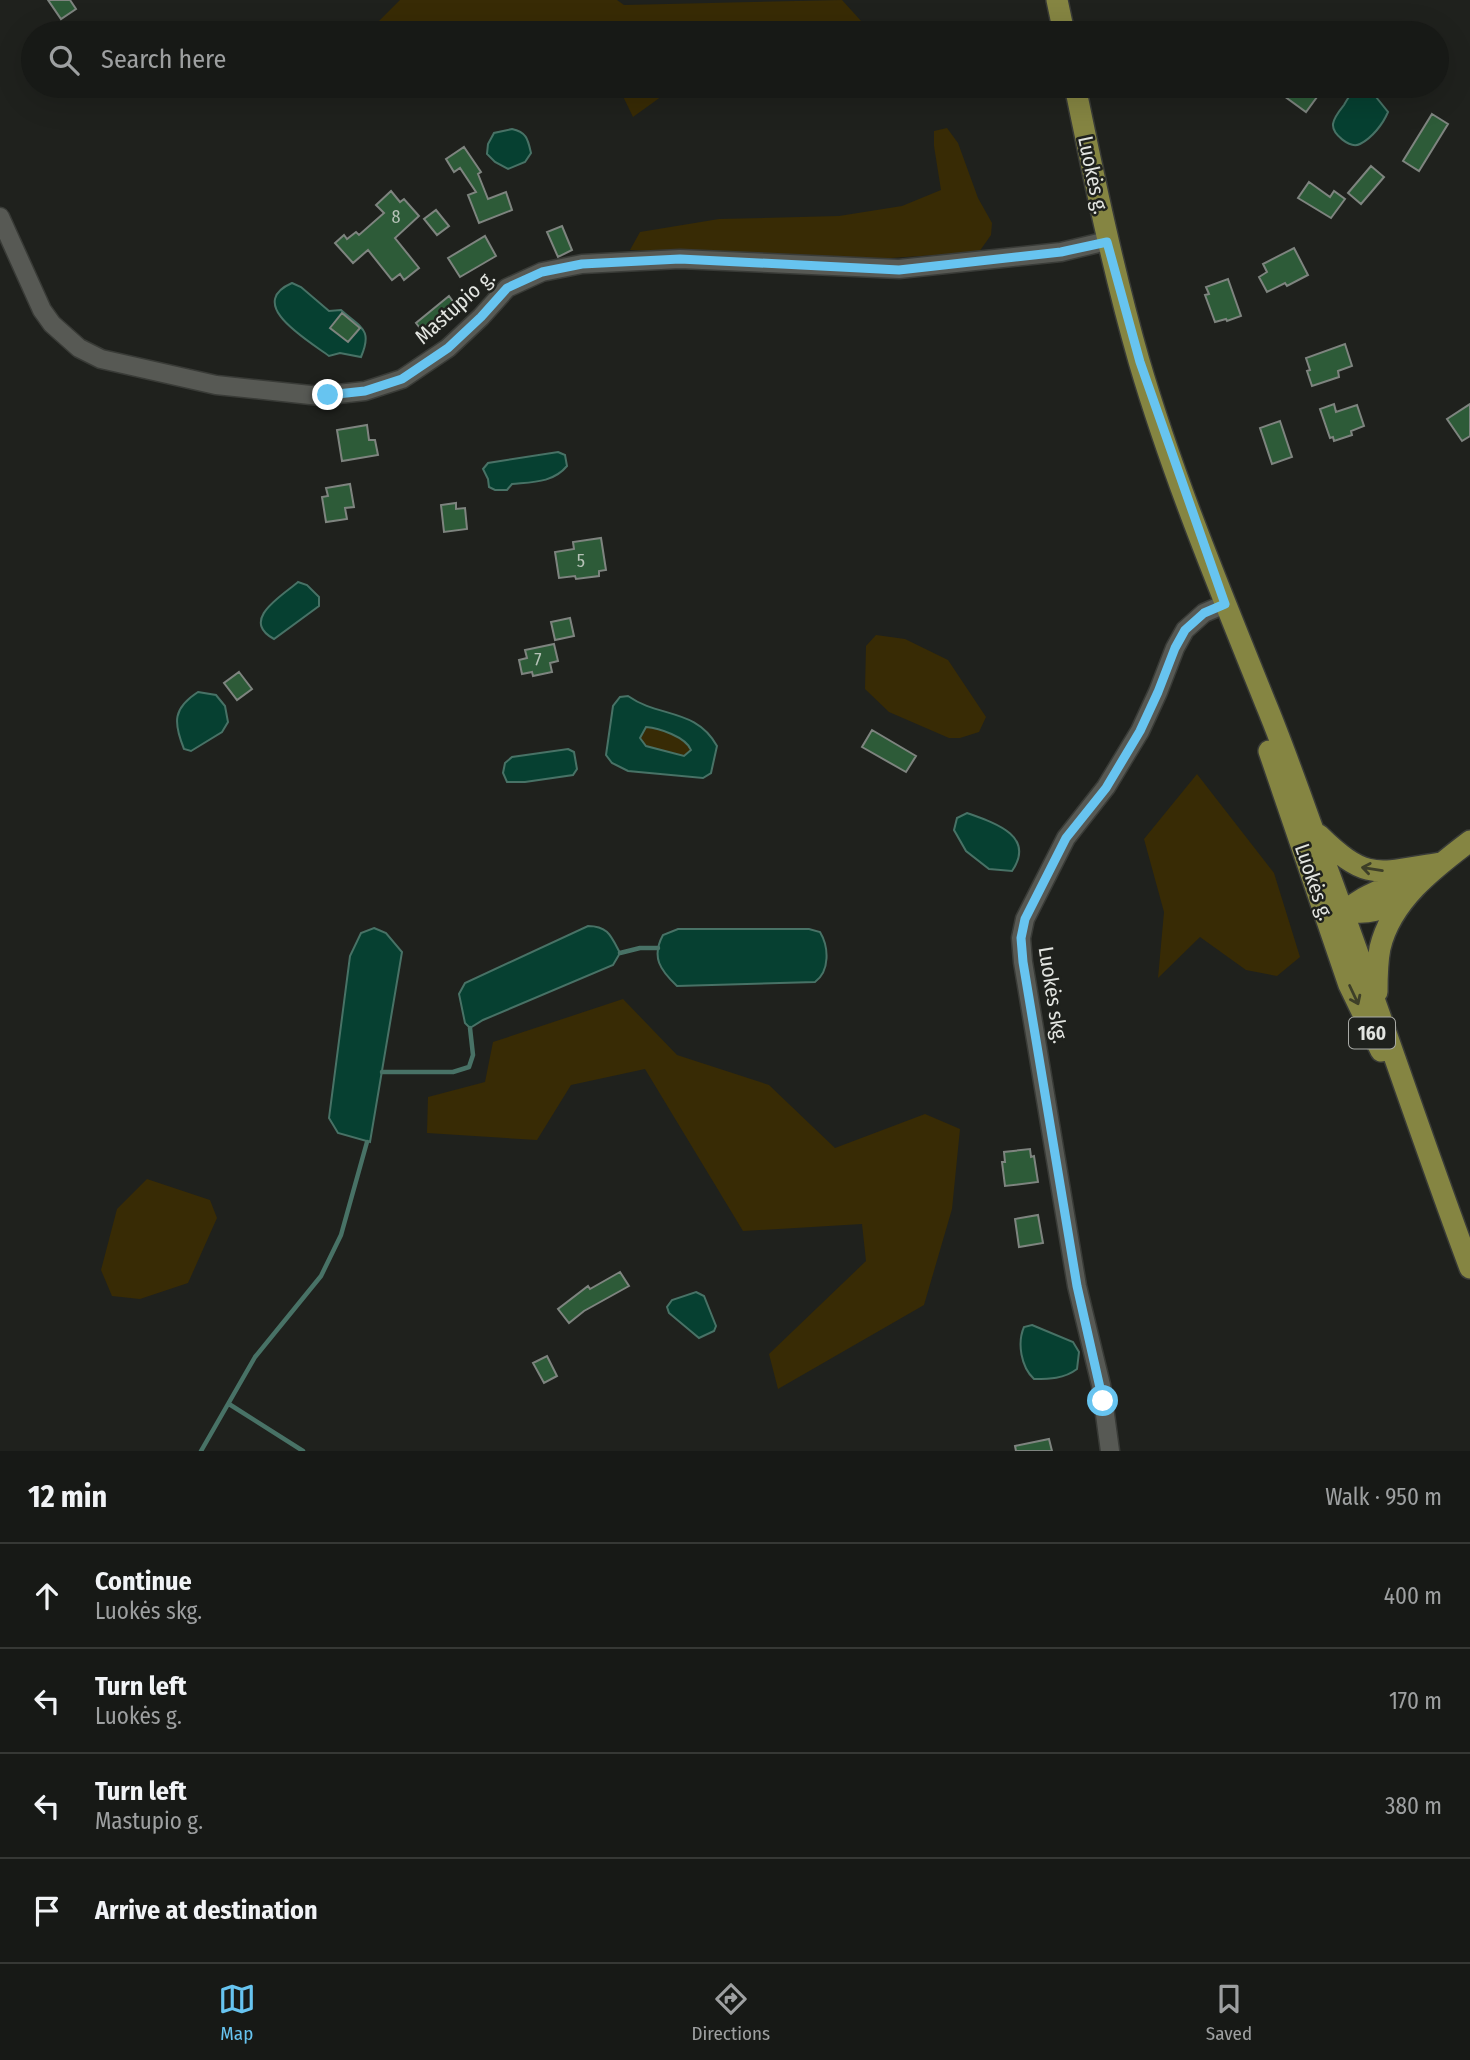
<!DOCTYPE html>
<html lang="en">
<head>
<meta charset="utf-8">
<style>
	:root { --surface:#171916; --page:#242623; --text:#f1f3f6; --muted:#9ea0a1; --line:#363835; --accent:#67c4f0 }
	body { margin:0; font-family:"Fira Sans Condensed",sans-serif; background:var(--page); color:var(--text) }
	.stop { position:absolute; width:21px; height:21px; margin:-16px; border:5px solid #67c4f0; border-radius:50%; background:#fff }
	.stop.end { background:#67c4f0; border-color:#fff; box-shadow:0 2px 7px #0008 }
	.list { margin:0; padding:0; list-style:none }
	h2 { display:flex; justify-content:space-between; align-items:center; height:91px; margin:0; padding:0 28px; font-size:30px }
	h2 small { font-size:23px; font-weight:400; color:var(--muted) }
	.list li { display:grid; grid-template-columns:46px 1fr auto; gap:21px; align-items:center; box-sizing:border-box; height:105px; padding:0 28px; border-top:2px solid var(--line) }
	.list b { display:block; font-size:26px; white-space:nowrap }
	.list p { margin:0; font-size:23px; white-space:nowrap; color:var(--muted) }
	.list em { font-size:23px; font-style:normal; color:var(--muted) }
	.icon { flex:none; width:38px; height:38px; fill:none; stroke:currentColor; stroke-width:2; stroke-linecap:round; stroke-linejoin:round }
	.map { position:relative; flex:none; width:1470px; height:1451px; overflow:hidden }
	.search { position:absolute; background:var(--surface); box-shadow:0 7px 28px #0002; left:21px; right:21px; top:21px; height:77px; display:flex; align-items:center; gap:18px; box-sizing:border-box; padding:0 24px; border-radius:38px; color:var(--muted); font-size:26px }
	.sheet { height:511px; background:var(--surface) }
	nav { display:flex; justify-content:space-around; align-items:center; box-sizing:border-box; height:98px; border-top:2px solid var(--line); background:var(--surface); font-size:19px; color:var(--muted) }
	nav a { display:grid; justify-items:center; gap:4px }
	nav .on { color:var(--accent) }
	.map>svg:first-child { display:block }
	.green { fill:#382b05 }
	.water { fill:#064031; stroke:#487266; stroke-width:2; fill-rule:evenodd }
	.lines { fill:none; stroke-linecap:round; stroke-linejoin:round }
	.stream { stroke:#487266; stroke-width:4.5 }
	.building { fill:#2d5b38; stroke:#7e847f; stroke-width:2 }
	.minor-casing { stroke:#393b37; stroke-width:21 }
	.major-casing { stroke:#393b37; stroke-width:24 }
	.minor { stroke:#575954; stroke-width:18 }
	.major { stroke:#858542; stroke-width:21 }
	.oneway { stroke:#3e3f28 }
	.route { stroke:#67c4f0; stroke-width:9 }
	.labels { text-anchor:middle; dominant-baseline:central; stroke-width:5; stroke-linejoin:round; paint-order:stroke }
	.number-label { font-size:18px; fill:#b6c2b7 }
	.shield { fill:#1f211d; stroke:#a8aaa6; stroke-width:2 }
	.shield-label { font-size:19px; font-weight:bold; fill:#e3e5e1 }
	.street-label { font-size:21px; fill:#e3e5e1; stroke:#1f211d }
</style>
</head>
<body>
<div class="map">
<svg width="1470" height="1451" viewBox="0 0 1470 1451">
	<rect width="100%" height="100%" fill="#1f211d"/>
	<path class="green" d="M400,0H617L624,5L842,0L872,33H367Z
		M618,86H676L633,117Z
		M947,128L958,143L978,198L992,223L991,235L979,252L862,260L630,250L640,232L719,219L839,216L902,206L941,190L934,146V131Z
		M876,635L905,639L948,660L986,717L979,732L960,738H949L889,712L865,689L866,646Z
		M646,727C660,729 685,736 691,750L684,756L646,746L640,738Z
		M1197,774L1274,873L1300,957L1277,976L1246,970L1200,937L1158,978L1164,912L1144,839Z
		M623,999L677,1055L769,1085L835,1148L925,1114L960,1129L952,1209L924,1305L778,1389L769,1354L866,1261L862,1224L743,1231L645,1069L571,1085L537,1140L427,1133L428,1097L485,1082L493,1042Z
		M147,1179L210,1200L217,1218L188,1283L140,1299L112,1296L101,1270L117,1209Z"/>
	<path class="water" d="M1359,90L1376,97L1388,112C1383,124 1372,138 1360,144C1350,149 1332,134 1333,124C1334,117 1340,110 1344,105C1348,98 1351,92 1359,90Z
		M512,129C527,132 528,140 531,153L525,162L508,169L495,162L487,154L488,144L494,133Z
		M292,283L301,287L329,311L341,310C361,328 373,329 361,357L340,353L329,356C309,341 244,304 292,283Z
		M558,452L565,455L567,466C553,483 532,482 512,484L507,490H495L489,487L488,479L483,469L488,463Z
		M298,582L307,585L319,597V606L274,639C239,620 283,595 298,582Z
		M198,692L216,695L225,706L228,722L222,732L191,751L184,749C173,722 173,708 198,692Z
		M628,696C659,718 696,708 717,746L711,773L703,778L628,771L612,763L606,755L613,706L620,697ZM646,727C659,728 686,737 691,750L684,756L646,746L640,738Z
		M568,749L574,752L577,769L573,775L525,782H507L503,773L505,763L512,757Z
		M967,813C995,823 1036,836 1012,871L989,869L966,851L954,830L957,818Z
		M588,926C608,926 611,936 620,953L613,965L483,1020L470,1028L465,1023L459,994L465,983Z
		M374,928L386,933L402,952L370,1142L338,1133L329,1118L350,956L361,933Z
		M678,929H809L820,932C829,947 830,971 815,982L677,986C660,970 651,957 663,935Z
		M696,1292L704,1296L716,1326L714,1331L699,1338L669,1313L667,1307L672,1300Z
		M1032,1325L1073,1342L1079,1352L1077,1369C1064,1379 1049,1379 1034,1379C1021,1367 1017,1343 1024,1327Z"/>
	<g class="lines">
		<path class="stream" d="M620,953L640,948H658
			M382,1072H453L469,1067L473,1055L470,1028
			M229,1404L303,1451
			M201,1451L255,1357L321,1276L341,1235L367,1142"/>
	</g>
	<path class="building" d="M48,0H70L76,9L61,19Z
		M1291,86H1325L1306,112L1284,96Z
		M1432,114L1448,124L1419,171L1403,161Z
		M464,147L481,172L478,174L488,199L506,192L512,210L479,223L468,195L476,192L460,168L454,172L446,159Z
		M1371,166L1384,177L1361,204L1348,193Z
		M1309,182L1330,197L1334,191L1345,199L1331,218L1298,198Z
		M391,191L400,202L404,199L419,216L395,238L419,268L404,280L400,274L392,280L368,250L353,263L335,243L344,235L347,239L356,232L359,235L384,213L376,205Z
		M436,210L449,226L437,235L424,219Z
		M562,226L572,250L558,257L547,232Z
		M485,236L496,256L460,277L448,258Z
		M1294,248L1308,275L1287,286L1285,283L1267,292L1259,277L1267,272L1263,264Z
		M1228,279L1241,316L1227,321L1226,319L1215,322L1205,295L1209,294L1206,287Z
		M449,296L460,311L427,337L416,323Z
		M342,313L360,328L348,342L330,328Z
		M1345,344L1352,366L1338,371L1339,377L1312,386L1307,371L1310,370L1306,358Z
		M1334,404L1336,412L1357,405L1364,426L1351,431L1352,435L1334,441L1333,437L1330,438L1320,409Z
		M1470,404V436L1462,441L1447,419Z
		M1280,421L1292,457L1272,464L1260,428Z
		M367,425L369,440H375L378,455L342,461L337,430Z
		M350,484L354,507L345,508L347,519L326,522L322,497L328,496L326,488Z
		M456,503V509L465,508L467,529L444,532L441,505Z
		M601,538L606,570L599,571V576L576,579L575,576L559,578L555,552L574,549L573,542Z
		M570,618L574,636L555,640L551,622Z
		M554,644L558,661L550,663L552,672L533,676L532,672L522,674L519,660L527,658L525,650Z
		M239,672L252,689L237,700L224,683Z
		M872,730L916,756L906,772L862,747Z
		M1030,1149L1031,1157L1034,1156L1038,1182L1005,1186L1002,1162H1005L1004,1152Z
		M1038,1215L1043,1243L1019,1247L1015,1219Z
		M620,1272L629,1286L584,1311L569,1323L558,1309L588,1286L590,1289Z
		M547,1356L557,1376L544,1383L533,1363Z
		M1049,1439L1052,1451H1016L1015,1446Z"/>
	<g class="lines">
		<g class="minor-casing">
			<path id="minor" d="M0,217L42,310L52,324L79,348L101,359L216,385L320,396L365,391L402,379L448,348L481,317L507,288L542,272L582,264L680,259L899,269L1061,252L1107,241
				M1110,1451L1101,1385L1077,1286L1023,962L1021,938L1025,919L1066,838L1106,787L1140,731L1158,692L1175,648L1185,630L1204,613L1225,604"/>
		</g>
		<g class="major-casing">
			<path id="major" d="M1057,0L1064,33
				M1075,86C1094,178 1113,270 1139,361C1173,477 1220,590 1265,702C1285,750 1302,800 1320,849C1372,988 1418,1129 1470,1268
				M1269,751L1349,985L1381,1051
				M1319,835C1367,882 1377,873 1440,863
				M1342,910C1367,916 1383,910 1404,896
				M1337,922C1352,897 1389,887 1416,875
				M1377,992C1377,978 1377,963 1380,948C1391,901 1433,869 1470,841"/>
		</g>
		<use href="#minor" class="minor"/>
		<use href="#major" class="major"/>
	</g>
	<defs><path id="oneway-shaft" d="M-6 0H5M1.5-3L5.5 0L1.5 3" fill="none" stroke-width="1.6" stroke-linecap="round" stroke-linejoin="round" transform="scale(1.75)"/></defs>
	<g class="oneway">
		<use href="#oneway-shaft" transform="translate(1372 869) rotate(-171)"/>
		<use href="#oneway-shaft" transform="translate(1354 995) rotate(65)"/>
	</g>
	<g class="lines">
		<path class="route" d="M328,395L365,391L402,379L448,348L481,317L507,288L542,272L582,264L680,259L899,270L1061,252L1107,242L1140,362L1225,604L1204,613L1185,630L1175,648L1158,692L1140,731L1106,788L1066,838L1025,919L1021,938L1023,962L1077,1286L1103,1401"/>
	</g>
	<g class="labels">
		<g class="number-label">
			<text x="396" y="217">8</text>
			<text x="581" y="561">5</text>
			<text x="538" y="660">7</text>
		</g>
		<rect class="shield" x="1349" y="1017.5" width="46" height="31" rx="5"/>
		<g class="shield-label">
			<text x="1372" y="1033">160</text>
		</g>
		<g class="street-label">
			<text transform="translate(1093 175) rotate(78)">Luokės g.</text>
			<text transform="translate(455 307) rotate(-42)">Mastupio g.</text>
			<text transform="translate(1314 882) rotate(71)">Luokės g.</text>
			<text transform="translate(1053 995) rotate(81)">Luokės skg.</text>
		</g>
	</g>
</svg>
<div class="stop" style="left:1103px;top:1401px"></div>
<div class="stop end" style="left:328px;top:395px"></div>
<div class="search"><svg class="icon" aria-label="search" viewBox="0 0 24 24"><circle cx="10" cy="10" r="6"/><path d="M15 15l6 6"/></svg>Search here</div>
</div>
<section class="sheet">
<h2>12 min<small>Walk · 950 m</small></h2>
<ul class="list">
<li><svg class="icon" aria-label="ahead" viewBox="0 0 24 24"><path d="M12 20V5M6 11l6-6 6 6"/></svg><div><b>Continue</b><p>Luokės skg.</p></div><em>400 m</em></li>
<li><svg class="icon" aria-label="left" viewBox="0 0 24 24"><path d="M17 20v-9H6M10 6l-5 5 5 5"/></svg><div><b>Turn left</b><p>Luokės g.</p></div><em>170 m</em></li>
<li><svg class="icon" aria-label="left" viewBox="0 0 24 24"><path d="M17 20v-9H6M10 6l-5 5 5 5"/></svg><div><b>Turn left</b><p>Mastupio g.</p></div><em>380 m</em></li>
<li><svg class="icon" aria-label="arrive" viewBox="0 0 24 24"><path d="M6 21V4h12l-3 4 3 4H6"/></svg><div><b>Arrive at destination</b></div></li>
</ul>
</section>
<nav>
<a class="on"><svg class="icon" aria-label="map" viewBox="0 0 24 24"><path d="M3 6l6-2 6 2 6-2v14l-6 2-6-2-6 2zM9 4v14M15 6v14"/></svg>Map</a>
<a><svg class="icon" aria-label="directions" viewBox="0 0 24 24"><path d="M12 3l9 9-9 9-9-9zM9 14v-3h6M13 9l2 2-2 2"/></svg>Directions</a>
<a><svg class="icon" aria-label="saved" viewBox="0 0 24 24"><path d="M7 4h10v16l-5-4-5 4z"/></svg>Saved</a>
</nav>
</body>
</html>
